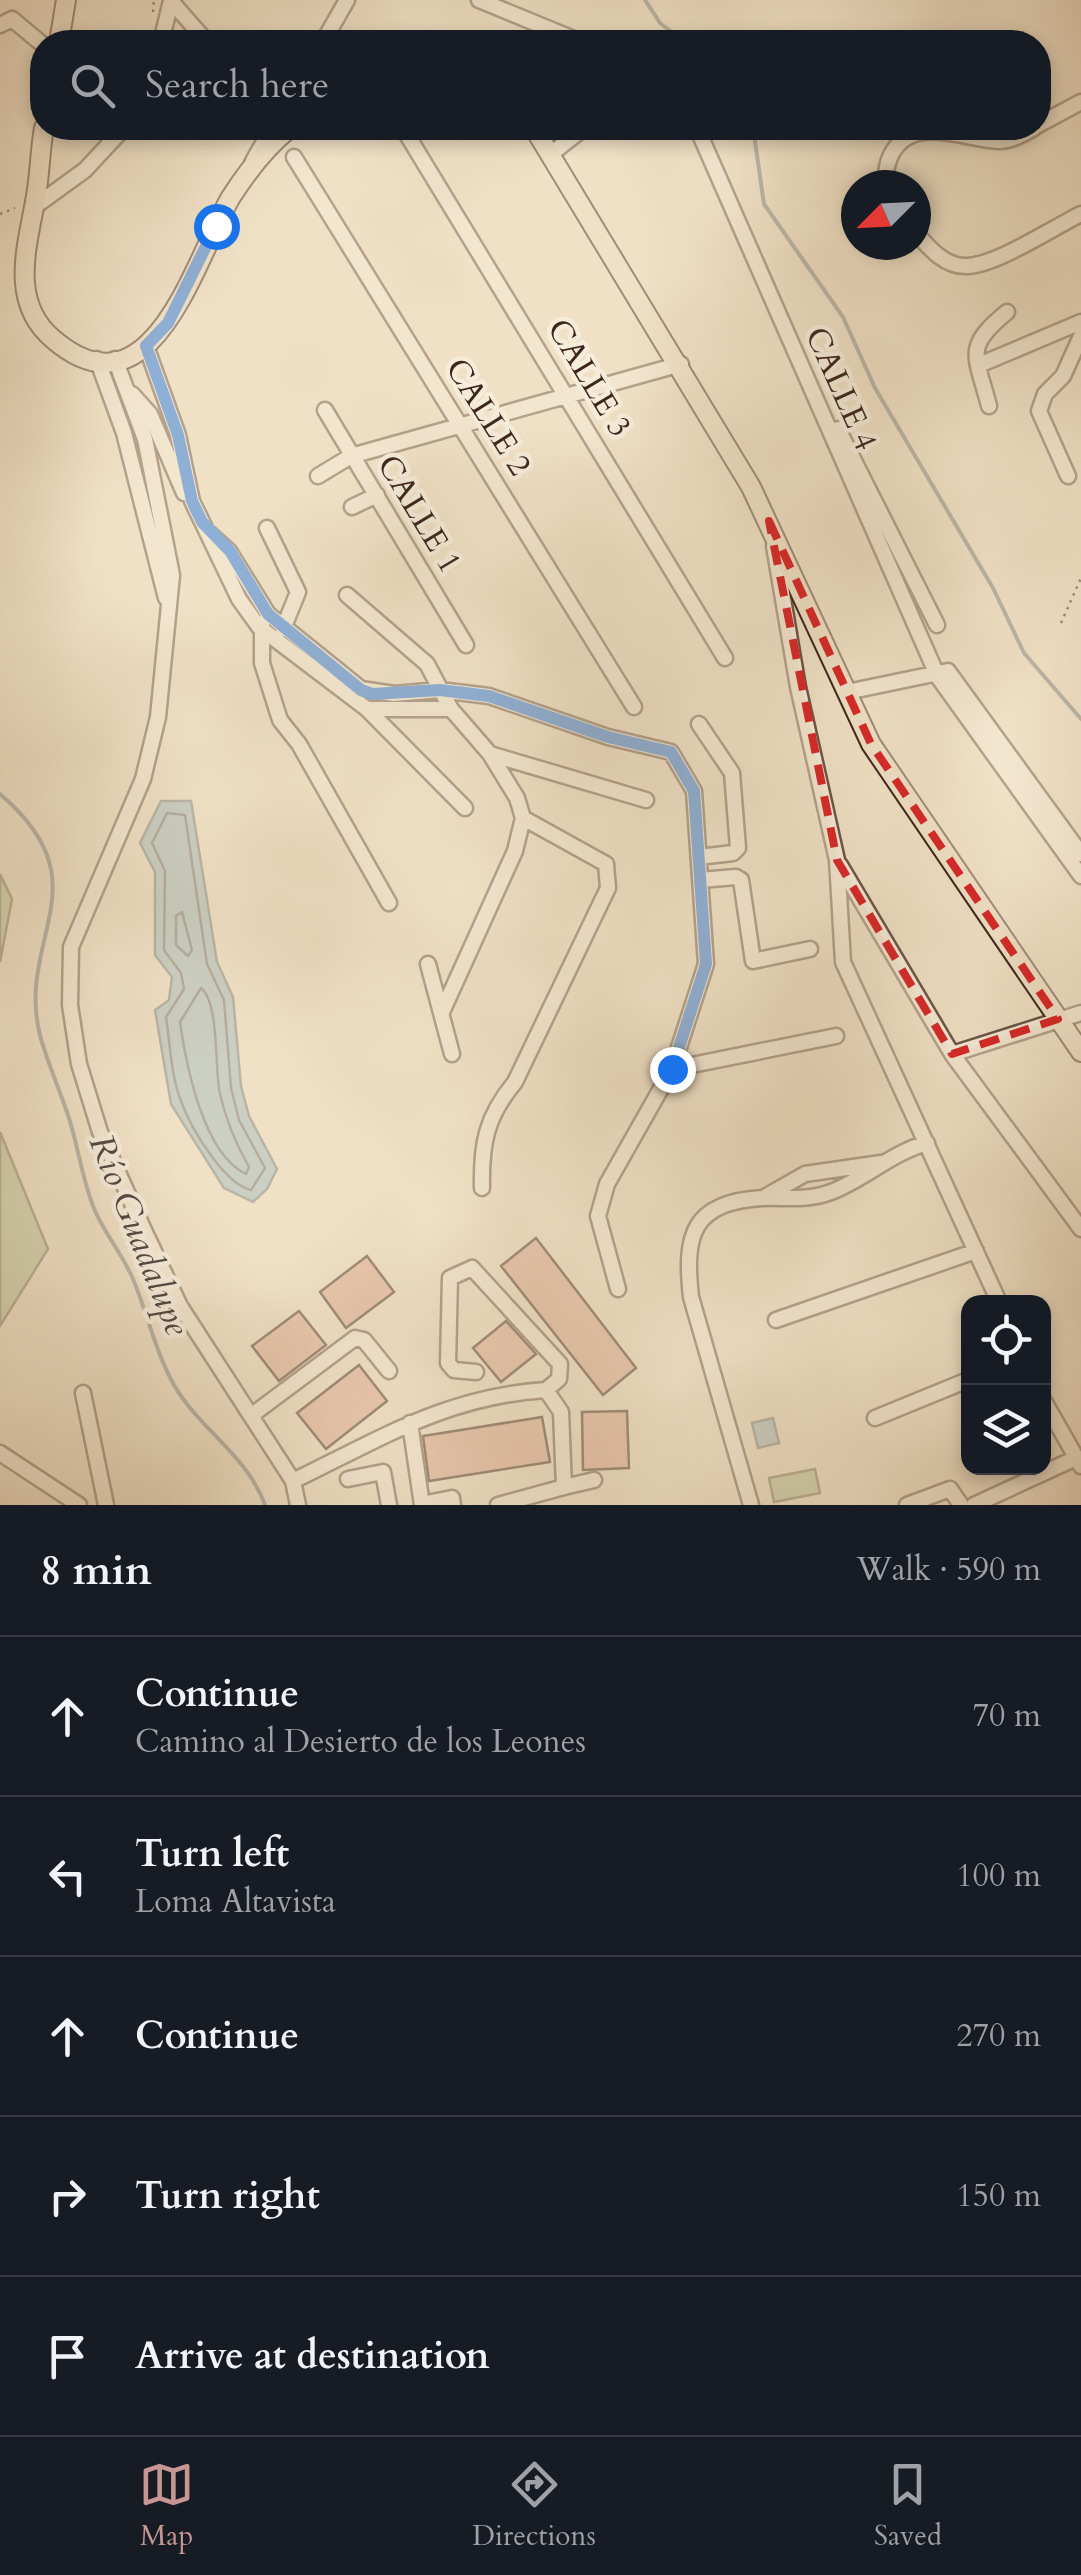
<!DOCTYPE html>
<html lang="en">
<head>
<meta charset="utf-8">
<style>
	:root { --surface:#171b24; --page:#242831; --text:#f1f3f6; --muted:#9ea1a6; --line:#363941; --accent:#c59692 }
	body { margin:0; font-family:Cardo,serif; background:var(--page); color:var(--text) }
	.controls { position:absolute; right:30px; bottom:30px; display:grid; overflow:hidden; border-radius:20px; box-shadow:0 5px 15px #0003 }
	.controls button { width:90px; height:90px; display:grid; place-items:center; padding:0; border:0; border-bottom:2px solid var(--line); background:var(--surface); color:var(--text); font:50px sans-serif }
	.compass { position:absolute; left:841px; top:170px; width:90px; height:90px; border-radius:50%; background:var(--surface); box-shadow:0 5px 15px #0003; rotate:246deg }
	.stop { position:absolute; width:30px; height:30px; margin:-22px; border:8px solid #1a73e8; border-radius:50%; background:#fff }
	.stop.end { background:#1a73e8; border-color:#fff; box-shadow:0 2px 10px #0008 }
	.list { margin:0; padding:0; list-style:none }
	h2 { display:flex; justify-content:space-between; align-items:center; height:130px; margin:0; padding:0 40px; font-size:42px }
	h2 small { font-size:32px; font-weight:400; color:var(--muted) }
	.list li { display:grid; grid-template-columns:65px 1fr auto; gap:30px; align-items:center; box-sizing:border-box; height:160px; padding:0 40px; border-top:2px solid var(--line) }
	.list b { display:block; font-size:38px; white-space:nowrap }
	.list p { margin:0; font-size:32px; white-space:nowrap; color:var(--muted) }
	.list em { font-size:32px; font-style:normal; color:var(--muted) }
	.icon { flex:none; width:55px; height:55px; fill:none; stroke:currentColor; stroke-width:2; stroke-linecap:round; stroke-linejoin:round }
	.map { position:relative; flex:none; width:1081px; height:1505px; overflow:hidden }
	.search { position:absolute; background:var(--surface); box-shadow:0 5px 15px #0003; left:30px; right:30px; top:30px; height:110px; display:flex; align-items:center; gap:25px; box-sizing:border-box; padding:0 35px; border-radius:40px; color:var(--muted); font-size:38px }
	.sheet { height:930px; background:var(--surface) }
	nav { display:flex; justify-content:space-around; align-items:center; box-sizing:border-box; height:140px; border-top:2px solid var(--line); background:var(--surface); font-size:28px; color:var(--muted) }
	nav a { display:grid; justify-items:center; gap:5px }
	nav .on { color:var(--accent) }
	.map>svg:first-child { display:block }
	.green { fill:#b7c397; stroke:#7a745a; stroke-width:2.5 }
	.water { fill:#a0bbc0; stroke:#797f7e; stroke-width:2.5 }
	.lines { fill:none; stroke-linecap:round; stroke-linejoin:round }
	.shore { stroke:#6f706e; stroke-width:2.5 }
	.stream { stroke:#797f7e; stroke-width:4 }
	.building { fill:#e1a993; stroke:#3e261c; stroke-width:2.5 }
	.minor-casing { stroke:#6a5546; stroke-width:19 }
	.major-casing { stroke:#3e261c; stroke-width:22 }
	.path { stroke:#3e261c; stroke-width:2.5; stroke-dasharray:2.5 5; stroke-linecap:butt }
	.minor { stroke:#f5ecda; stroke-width:14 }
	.major { stroke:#f0e1c6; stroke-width:18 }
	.route { stroke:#1a73e8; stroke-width:12 }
	.marked { fill:none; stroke:#d62828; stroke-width:8; stroke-dasharray:20 12; stroke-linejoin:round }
	.labels { text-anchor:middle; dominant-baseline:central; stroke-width:9; stroke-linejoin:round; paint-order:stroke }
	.street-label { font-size:32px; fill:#3e261c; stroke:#f5ecda }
	.water-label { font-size:35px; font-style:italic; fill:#564b45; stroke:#f5ecda }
</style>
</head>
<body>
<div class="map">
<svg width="1081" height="1505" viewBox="0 0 1081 1505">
	<rect width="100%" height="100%" fill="#f0e1c6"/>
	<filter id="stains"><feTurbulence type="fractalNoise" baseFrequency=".002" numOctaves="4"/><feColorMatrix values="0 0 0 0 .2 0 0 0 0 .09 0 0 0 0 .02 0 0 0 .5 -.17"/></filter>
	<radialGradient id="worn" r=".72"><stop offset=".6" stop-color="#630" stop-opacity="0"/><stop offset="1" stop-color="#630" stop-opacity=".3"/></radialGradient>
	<path class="green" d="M0,874L12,899L0,962Z
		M0,1132L48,1249L0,1326Z
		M815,1469L820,1493L774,1502L769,1478Z"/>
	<path class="water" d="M161,801H191L217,962L233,997L241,1086L249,1116L277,1169L267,1189L253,1202L224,1188L171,1104L155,1010L169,1000L172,977L155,955V872L140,843Z
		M773,1418L779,1443L758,1448L752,1423Z"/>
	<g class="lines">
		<path class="shore" d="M167,813L185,815L207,964L224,1000L231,1088L239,1120L265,1168L251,1190C224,1184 190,1127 181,1101C171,1076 170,1043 166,1017L184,989L181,973L164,950L165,871L152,843Z
			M182,912L192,950L188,956L176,945V916Z
			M201,988C220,1004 214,1068 220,1094C226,1121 236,1144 249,1167L246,1174C203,1154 186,1064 180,1022Z"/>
		<path class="stream" d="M645,0L660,23L685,42
			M753,128L764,204L843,317L875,388L993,588L1024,653L1081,719
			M0,794C107,885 13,939 41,1039C49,1066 60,1091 69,1118C78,1147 82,1177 93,1206C103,1232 122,1253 133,1279C148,1315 155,1351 174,1385C200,1430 247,1455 265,1505"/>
	</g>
	<path class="building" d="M536,1238L636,1368L603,1395L501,1266Z
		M367,1256L394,1292L346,1328L320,1292Z
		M299,1311L326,1345L279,1381L252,1346Z
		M506,1321L536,1354L501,1382L473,1348Z
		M359,1365L387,1401L326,1449L297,1413Z
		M627,1411L629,1468L583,1470L582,1412Z
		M542,1417L550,1462L429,1481L423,1436Z"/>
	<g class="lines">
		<g class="minor-casing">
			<path id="minor" d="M479,0L581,42
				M0,25L12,19L42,44
				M161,42L171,1L207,42
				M323,42L347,0
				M1038,125L1081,102
				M403,128L725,658
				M697,128L938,677L1081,876
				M551,154L584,128
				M294,157L634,707
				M253,161L272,128
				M889,185C885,174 886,166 891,155C912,113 966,140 998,141C1012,141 1023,134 1034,128
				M34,207L85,170L124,128
				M916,233C929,248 945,267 967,266C997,265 1052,228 1081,214
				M146,346L178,435L192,501L239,599L259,627L367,709L465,808
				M97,359L124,433L166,598
				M115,359L145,439L172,575L158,717L143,779L71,947L70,1005L79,1064L100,1132L143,1228L180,1306L293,1481L298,1505
				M979,365L1081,322
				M132,394L150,414L184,493
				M989,406C976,355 963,348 1007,312
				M325,410L466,645
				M838,429L937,625
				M318,476L351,456L681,364
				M1068,476L1039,411L1045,394L1063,376L1081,336
				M352,507L377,495
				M267,528L298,592L283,629
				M209,533L229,551L268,614L361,689L394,694L440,690L489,696L608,737L671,752L694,791L706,964L672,1069L607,1184L598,1216L618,1289
				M774,546L798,687L837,860L843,962L999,1302
				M347,595L427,664L451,709L490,754L517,798L523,818L515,851L442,1012
				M262,623V663L280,720L299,744L389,903
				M847,692L948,671L1081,854
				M367,709H451
				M490,754L646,800
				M699,857L733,853L738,848L732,773L699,724
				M840,865L952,1054L1081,1229
				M700,880L736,877L741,880L753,961L810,949
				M428,964L452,1054
				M952,1054L1081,1013
				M672,1069L836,1036
				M482,1188C481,1144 486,1117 515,1082L608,888L606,864L523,818
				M763,1198L805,1174L881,1163
				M776,1320L976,1251
				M476,1372L454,1370L448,1363L450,1278L472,1268L560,1364L559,1379L546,1390
				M83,1393L106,1505
				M1044,1401L1081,1466
				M252,1415L355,1338L364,1340L389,1371
				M875,1418L968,1380
				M410,1423L422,1505
				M0,1453L79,1505
				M348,1479L383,1472L389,1505
				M293,1481C380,1439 447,1396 546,1390L561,1412L564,1487L594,1480
				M422,1504L452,1498L453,1505
				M498,1505L564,1487
				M751,1505L691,1297C684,1235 692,1202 762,1198C786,1197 807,1201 831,1192C865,1179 891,1153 927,1143
				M907,1505L950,1489L961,1505
				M974,1505L1076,1458"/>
		</g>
		<g class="major-casing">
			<path id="major" d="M59,42L66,0
				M44,128C40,150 40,173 36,196C28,244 8,301 53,339C153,425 196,255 231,197C247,172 267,146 290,128
				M534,128L751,487L871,744L1081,1052"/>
		</g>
		<path class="path" d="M153,12L154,0
			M0,214L15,208
			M1061,623L1081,578"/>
		<use href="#minor" class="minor"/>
		<use href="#major" class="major"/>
	</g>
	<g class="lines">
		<path class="route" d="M216,226L168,323L146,346L178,435L192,501L202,522L230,551L268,614L361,690L372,694L440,690L489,696L608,737L671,752L694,791L706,964L672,1069"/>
	</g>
	<path d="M0 0H1081V1505H0ZM769,521L871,744L1058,1019L952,1054L837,860Z" fill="#f0e1c6" fill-opacity=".55" fill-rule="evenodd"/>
	<path class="marked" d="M769,521L871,744L1058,1019L952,1054L837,860Z"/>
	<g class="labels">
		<g class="street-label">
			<text transform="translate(589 378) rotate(59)">CALLE 3</text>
			<text transform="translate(841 389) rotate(66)">CALLE 4</text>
			<text transform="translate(488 417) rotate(58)">CALLE 2</text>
			<text transform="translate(419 514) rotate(59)">CALLE 1</text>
		</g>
		<g class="water-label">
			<text transform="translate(139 1235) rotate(68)">Río Guadalupe</text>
		</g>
	</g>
	<rect width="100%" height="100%" filter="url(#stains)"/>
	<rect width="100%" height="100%" fill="url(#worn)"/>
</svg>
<div class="controls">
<button><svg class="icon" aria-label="locate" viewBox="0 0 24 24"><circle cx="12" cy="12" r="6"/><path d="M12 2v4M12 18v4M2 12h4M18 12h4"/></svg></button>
<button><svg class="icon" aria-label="layers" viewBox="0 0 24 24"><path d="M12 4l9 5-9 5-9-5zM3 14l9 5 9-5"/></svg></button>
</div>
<svg class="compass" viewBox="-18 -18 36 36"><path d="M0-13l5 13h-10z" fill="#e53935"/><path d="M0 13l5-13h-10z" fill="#9ea1a6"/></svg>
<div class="stop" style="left:216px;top:226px"></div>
<div class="stop end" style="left:672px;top:1069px"></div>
<div class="search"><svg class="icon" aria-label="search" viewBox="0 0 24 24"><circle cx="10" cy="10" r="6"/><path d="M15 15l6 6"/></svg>Search here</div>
</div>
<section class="sheet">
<h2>8 min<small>Walk · 590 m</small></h2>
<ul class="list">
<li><svg class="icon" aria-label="ahead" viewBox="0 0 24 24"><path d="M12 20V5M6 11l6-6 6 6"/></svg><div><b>Continue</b><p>Camino al Desierto de los Leones</p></div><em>70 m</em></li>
<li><svg class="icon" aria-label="left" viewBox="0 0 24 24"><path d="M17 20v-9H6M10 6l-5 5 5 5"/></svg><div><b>Turn left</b><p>Loma Altavista</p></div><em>100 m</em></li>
<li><svg class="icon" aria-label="ahead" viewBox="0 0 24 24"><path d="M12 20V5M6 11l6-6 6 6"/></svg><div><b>Continue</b></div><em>270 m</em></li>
<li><svg class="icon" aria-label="right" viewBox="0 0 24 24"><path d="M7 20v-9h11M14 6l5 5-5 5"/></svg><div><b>Turn right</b></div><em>150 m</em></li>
<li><svg class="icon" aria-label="arrive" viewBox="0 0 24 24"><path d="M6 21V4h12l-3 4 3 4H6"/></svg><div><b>Arrive at destination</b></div></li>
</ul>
</section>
<nav>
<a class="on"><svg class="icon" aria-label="map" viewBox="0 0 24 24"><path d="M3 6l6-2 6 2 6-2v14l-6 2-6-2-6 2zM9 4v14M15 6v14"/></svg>Map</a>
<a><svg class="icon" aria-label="directions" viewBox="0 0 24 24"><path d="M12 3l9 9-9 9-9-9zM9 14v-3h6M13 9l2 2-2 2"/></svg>Directions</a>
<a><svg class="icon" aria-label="saved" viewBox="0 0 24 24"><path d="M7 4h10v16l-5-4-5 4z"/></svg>Saved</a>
</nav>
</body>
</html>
